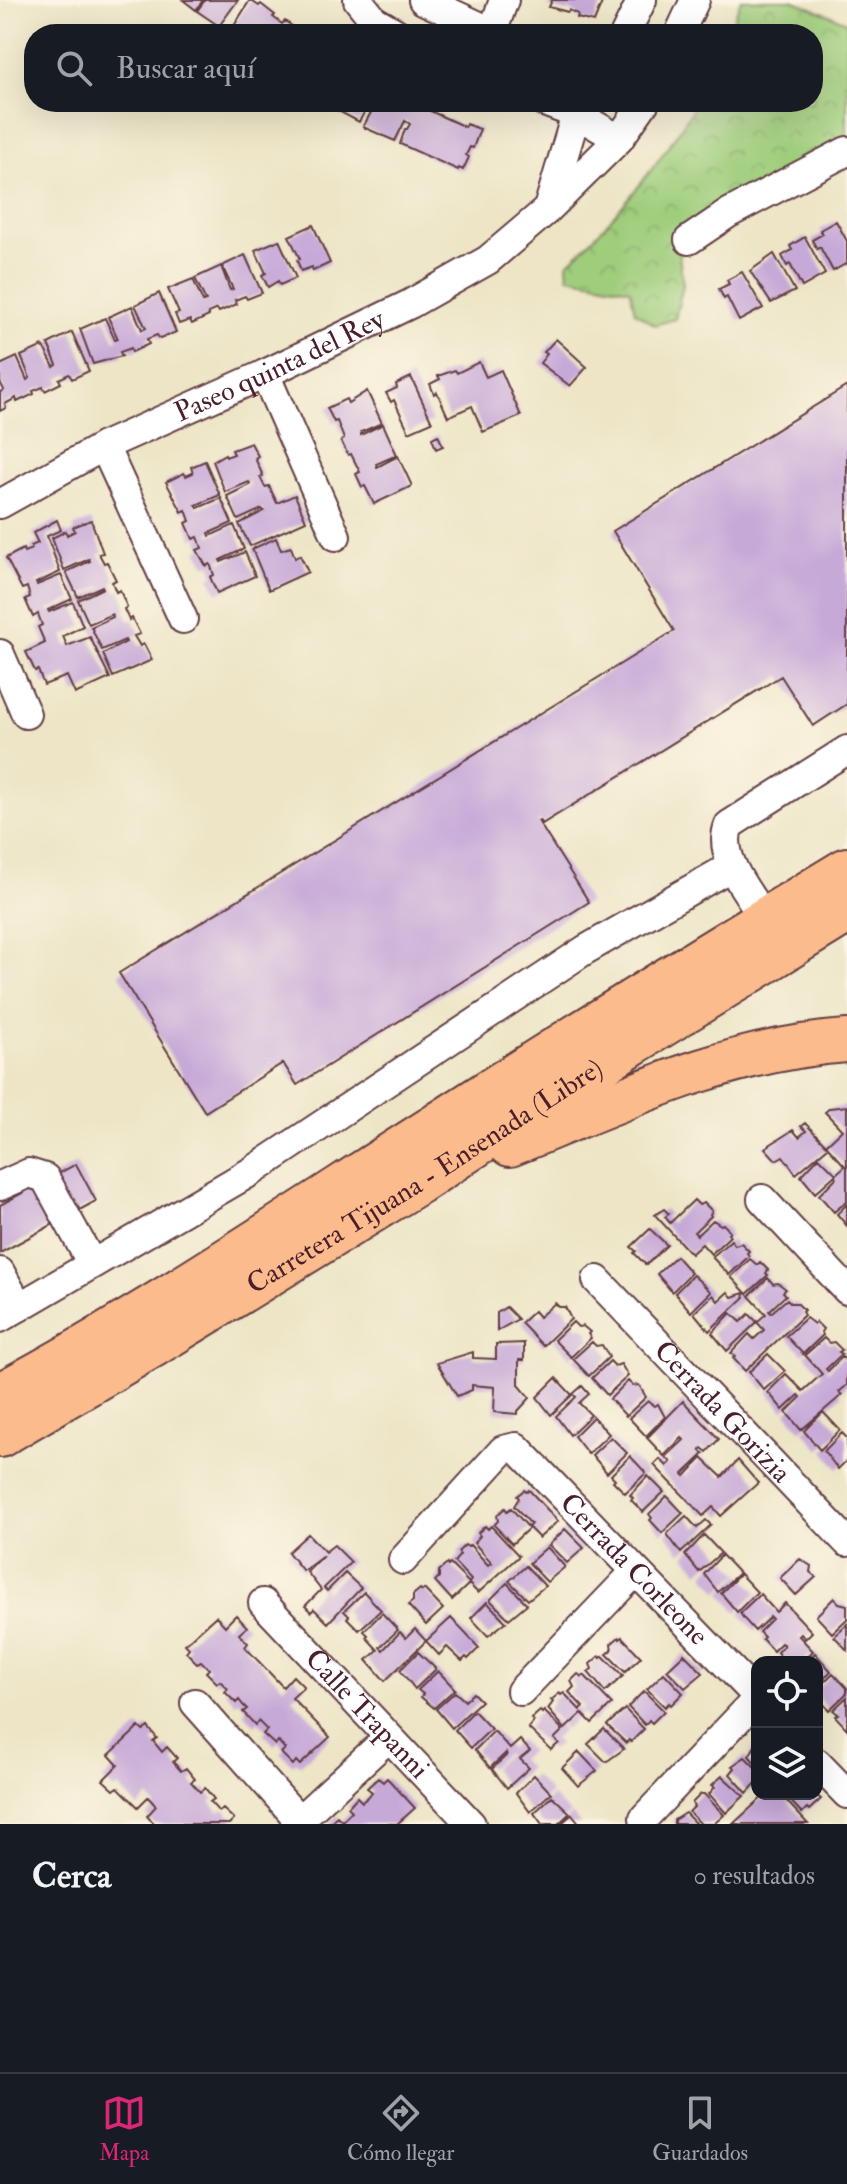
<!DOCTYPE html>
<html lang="es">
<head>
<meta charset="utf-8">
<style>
	:root { --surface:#171b24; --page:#242831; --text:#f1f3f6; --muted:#9ea1a6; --line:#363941; --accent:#db2777 }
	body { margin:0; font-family:"IM FELL Double Pica",serif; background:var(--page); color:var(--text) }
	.controls { position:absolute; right:24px; bottom:24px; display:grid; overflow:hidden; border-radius:16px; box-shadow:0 8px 32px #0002 }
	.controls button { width:72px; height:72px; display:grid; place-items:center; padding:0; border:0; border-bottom:2px solid var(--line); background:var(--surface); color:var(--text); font:40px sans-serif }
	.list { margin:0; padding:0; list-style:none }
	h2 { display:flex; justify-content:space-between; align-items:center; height:104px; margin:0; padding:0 32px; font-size:34px }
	h2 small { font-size:26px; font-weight:400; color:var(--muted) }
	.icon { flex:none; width:44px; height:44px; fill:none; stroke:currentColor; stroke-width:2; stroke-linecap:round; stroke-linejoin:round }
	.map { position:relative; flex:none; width:847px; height:1824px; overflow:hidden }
	.search { position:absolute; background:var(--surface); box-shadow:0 8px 32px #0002; left:24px; right:24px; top:24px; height:88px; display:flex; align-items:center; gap:20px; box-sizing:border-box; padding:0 28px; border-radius:32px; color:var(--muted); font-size:30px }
	.sheet { height:248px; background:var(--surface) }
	nav { display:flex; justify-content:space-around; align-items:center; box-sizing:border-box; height:112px; border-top:2px solid var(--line); background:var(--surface); font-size:22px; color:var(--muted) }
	nav a { display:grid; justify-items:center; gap:4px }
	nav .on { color:var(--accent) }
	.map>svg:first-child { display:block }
	.park { fill:url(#park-crowns); stroke:#747653; stroke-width:2 }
	.building { fill:#c7a9d8 }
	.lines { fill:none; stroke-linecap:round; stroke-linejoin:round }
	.minor-casing { stroke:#623d42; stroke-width:32 }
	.highway-casing { stroke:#623d42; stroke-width:46 }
	.minor { stroke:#fff; stroke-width:28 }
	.highway { stroke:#fbbb8c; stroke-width:42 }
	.labels { text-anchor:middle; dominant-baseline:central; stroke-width:7; stroke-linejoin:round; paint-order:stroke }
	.street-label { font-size:28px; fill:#4a1f2b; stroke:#fcf5e5 }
</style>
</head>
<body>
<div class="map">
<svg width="847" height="1824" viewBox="0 0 847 1824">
	<defs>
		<pattern id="park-crowns" width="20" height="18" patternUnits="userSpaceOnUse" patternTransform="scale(2)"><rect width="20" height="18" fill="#9fcd7b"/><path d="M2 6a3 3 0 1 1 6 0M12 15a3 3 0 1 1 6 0" fill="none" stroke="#8ab06a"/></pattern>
	</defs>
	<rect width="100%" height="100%" fill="#fcf5e5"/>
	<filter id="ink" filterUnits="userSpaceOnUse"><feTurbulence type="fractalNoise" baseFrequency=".0125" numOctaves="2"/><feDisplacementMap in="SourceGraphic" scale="16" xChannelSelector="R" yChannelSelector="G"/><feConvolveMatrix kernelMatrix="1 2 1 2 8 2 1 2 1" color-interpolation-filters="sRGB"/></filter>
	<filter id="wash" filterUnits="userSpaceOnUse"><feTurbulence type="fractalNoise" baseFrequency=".006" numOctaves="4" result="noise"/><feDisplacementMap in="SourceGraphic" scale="32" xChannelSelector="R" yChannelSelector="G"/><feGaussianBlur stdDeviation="1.8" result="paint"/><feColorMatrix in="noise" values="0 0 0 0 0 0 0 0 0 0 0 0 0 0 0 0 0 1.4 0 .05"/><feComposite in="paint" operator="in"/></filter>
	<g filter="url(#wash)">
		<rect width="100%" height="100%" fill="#ede5c6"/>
		<path class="park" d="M741,0H792L847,22V151L678,247L683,285L675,319L655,325L635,312L630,289L568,277L567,264C618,216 661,162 697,102H813V34H728Z"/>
		<g id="blocks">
			<path class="building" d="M183,0H203L196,10Z
				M205,0H238L219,26L197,11Z
				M250,0L259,6L261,4L275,15L273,17L282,24L285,21L299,31L297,34H264L268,30L265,28L261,34H229Z
				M552,0H603L594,22L577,18L578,14L569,10L568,12L549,7Z
				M331,102H411L465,127L466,124L480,129L473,148L470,147L466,155L469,157L463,170L459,168L458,170L400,144L405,129H407L410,124L405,121L395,141L363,127L375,105L370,102L359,122L329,106Z
				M836,221L847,241V263L833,271L820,247L817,249L812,240L823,234L820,230Z
				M313,225L330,263L313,271L312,267L301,271L297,260L300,259L289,236Z
				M805,237L825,274L802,287L790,264L787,266L782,256L792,250L790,246Z
				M279,240L296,278L280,285L278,281L268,287L262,275L266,273L255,250Z
				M774,254L795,291L771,303L750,271Z
				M245,255L262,293L247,299L245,296L235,300L237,304L219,312L217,309L208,313L209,316L192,324L190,320L179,324L175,314L179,313L168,289L193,279L203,302L206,301L195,278L221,266L230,290L233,289L222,266Z
				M742,272L763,308L739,321L727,297L724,299L719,289L729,284L727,280Z
				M159,293L176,332L160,339L157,335L147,339L149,344L132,352L131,348L120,352L122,356L93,364L80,329L105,318L115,340L118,339L108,317L132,306L142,330L146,328L135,305Z
				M72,332L89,371L72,379L69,374L59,379L61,383L45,391L43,387L33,391L34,394L17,402L16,398L5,404L6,408L0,411V392L4,390L0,382V365L17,357L27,380L30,378L21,356L43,346L54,367L57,365L48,344Z
				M556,339L587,367L570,386L540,363L547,354L544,352Z
				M479,362L486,377L501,370L521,416L483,432L472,406L448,417L437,392L434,394L430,384L440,379L438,376L455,370L457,373Z
				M411,377L432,422L409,432L394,400L391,402L386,393L397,388L396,384Z
				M847,386V704L813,726L781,676L542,824L540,820L538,821L589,902L297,1085L283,1063L205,1112L119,973L674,631L613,531Z
				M367,391L382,423L361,432V435L383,424L397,455L376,464L377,467L398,456L412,486L374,504L365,486L362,487L356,474L360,472L351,454L348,455L341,441L344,439L337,421L334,422L327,408L346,399L348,403Z
				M438,435L443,446L436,449L432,438Z
				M251,443L258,456L255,458L263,476L260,477L265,487L269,486L277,503L295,495L306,521L250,546L239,524L264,511L262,509L238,520L227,496L250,485L249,482L225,492L213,461L225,454L226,457L234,454L232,450Z
				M205,461L220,495L196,505L198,508L221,498L232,523L209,533L210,536L234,525L244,549L220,560L221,562L245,552L255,576L217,593L210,577L214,575L210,564L206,566L197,550L202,548L198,537L193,539L186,523L190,521L186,510L182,512L166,482L184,473L186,476L193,473L191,467Z
				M57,520L61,530L47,536L60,572L36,583L37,585L61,575L72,599L48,610L49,612L73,602L83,626L63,636L67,646L90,637L110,678L75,694L67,676L44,685L38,670L35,671L26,652L45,643L38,627L42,625L38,614L33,617L25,599L30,597L27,587L22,589L6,558L23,549L24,552L32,549L31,546L38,543L33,533Z
				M91,520L103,553L99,554L104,563L107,562L116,580L112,582L116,592L120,590L127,607L124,609L129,620L132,618L140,634L134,636L140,646L144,644L152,660L113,677L103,654L126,642L125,640L102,650L91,627L113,617L112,614L89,624L78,600L103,588L102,586L78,597L66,572L90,561L89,559L64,570L52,538L66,531L67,535L75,531L73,527Z
				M276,538L281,550L291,547L295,558L300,555L308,572L269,590L252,549Z
				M847,1106V1201L834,1212L819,1195L836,1178L835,1175L815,1193L801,1176L819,1157L836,1174L845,1166L828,1147L796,1174L783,1156L776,1160L765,1148L793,1130L799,1137L806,1131L801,1126L805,1123L826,1145L842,1130L825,1112L830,1108Z
				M76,1164L96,1201L0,1253V1205Z
				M694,1200L699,1205L704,1203L712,1211L710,1214L711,1216L694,1232L697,1235L713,1220L721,1225L723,1224L730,1231L728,1233L730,1236L711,1254L702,1244L691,1254L655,1215L664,1209L669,1214L665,1217L670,1223Z
				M847,1204V1226L837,1214Z
				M650,1229L667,1245L646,1265L634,1253L636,1251L631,1247Z
				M731,1240L735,1245L741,1243L749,1251L747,1253L749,1256L729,1275L712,1257Z
				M676,1256L691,1273L672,1292L657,1274Z
				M750,1259L757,1265L760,1262L768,1270L766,1273L768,1275L747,1294L731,1277Z
				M693,1275L711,1292L691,1312L675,1293Z
				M768,1278L773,1284L778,1283L786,1289L783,1292L786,1295L769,1311L771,1313L787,1299L791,1303H797L804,1310L802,1312L804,1315L745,1371L733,1358L735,1356L731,1353L749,1334L754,1339L764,1330L757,1322L727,1351L712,1333L731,1313L741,1322L749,1314L757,1322L766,1314L749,1296Z
				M728,1292L732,1297L744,1293L745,1297L709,1331L694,1313L713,1295L718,1301Z
				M555,1303L559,1307H565L571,1319L543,1346L521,1323L534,1311L539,1317Z
				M506,1307L518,1319L497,1331V1313Z
				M806,1318L814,1324L816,1322L823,1329L821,1332L823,1335L803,1354L786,1336Z
				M573,1322L578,1327L583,1326L590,1332L588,1334L591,1338L571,1357L554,1340Z
				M824,1338L829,1343L834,1342L842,1350L839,1352L842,1354L826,1369L828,1371L842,1357L847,1361V1385L839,1392L842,1395L801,1430L786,1412L801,1397L799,1395L783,1410L768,1392L786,1374L803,1391L822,1374L805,1355Z
				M592,1342L596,1346L602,1345L609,1357L589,1376L573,1359Z
				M524,1343V1360H519V1385L530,1398L518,1411V1414L494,1412L495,1387L472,1385V1390L457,1396L437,1363L473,1352V1358L496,1359V1344Z
				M768,1354L785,1371L764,1390L749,1372Z
				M610,1361L615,1366L621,1364L628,1376L607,1395L592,1378Z
				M556,1378L572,1395L551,1415L537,1397Z
				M628,1381L633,1386L639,1385L646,1397L626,1416L610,1399Z
				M582,1386L589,1394L579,1403L591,1415L570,1435L556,1416L576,1397L573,1394Z
				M648,1401L655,1406L658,1404L665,1417L646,1436L629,1418Z
				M683,1401L719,1439L707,1452L702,1448L700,1450L704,1454L683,1474L685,1476L702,1458L722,1477L738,1460L758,1483L721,1516L713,1507L703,1516L654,1465L660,1459L667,1466L671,1462L666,1457L684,1440L682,1438L664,1456L647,1438Z
				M823,1412L840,1430L820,1450L804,1431Z
				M593,1417L609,1434L588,1454L574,1436Z
				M842,1433L847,1438V1460L838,1469L824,1451Z
				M611,1437L627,1453L607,1473L592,1455Z
				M630,1456L646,1473L625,1493L613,1481L615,1479L611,1475Z
				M648,1476L664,1492L643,1512L631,1500L633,1498L630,1495Z
				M524,1490L527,1492L529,1490L558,1521L539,1538L529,1528L512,1544L494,1525L498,1521L497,1515L505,1508L507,1511L511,1508L528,1527L531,1524L514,1506L519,1498L517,1496Z
				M667,1496L683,1513L662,1533L650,1520L652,1518L649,1514Z
				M686,1516L697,1528L706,1520L711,1525L681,1553L667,1534Z
				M485,1526L488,1529L491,1526L519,1556L478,1593L469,1584L452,1600L435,1581L439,1577V1571L447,1564L448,1566L450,1564L469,1583L471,1580L454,1562L460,1555L458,1552L465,1545L468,1547L470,1545L488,1565L492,1563L474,1543L480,1536L478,1533Z
				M565,1529L584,1548L567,1563L549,1545Z
				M308,1534L325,1552L334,1545L351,1562L324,1588L327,1591L345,1573L361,1588L328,1623L314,1609L311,1612L305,1606L321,1590L307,1572L323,1556L303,1571L288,1552Z
				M704,1535L721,1553L699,1572L685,1555Z
				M547,1547L565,1567L547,1582L529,1563Z
				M722,1555L739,1573L718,1592L704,1574Z
				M800,1559L811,1566L810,1572L816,1577L796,1595L780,1578Z
				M526,1566L545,1586L528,1600L509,1581Z
				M740,1574L757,1592L737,1612L721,1593Z
				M507,1583L527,1604L509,1619L490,1600Z
				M420,1589L422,1591L424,1589L443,1609L426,1625L408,1605L413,1601V1595Z
				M364,1592L381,1610L359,1630L347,1618L349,1616L344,1611Z
				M760,1594L776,1612L785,1603L812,1632L805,1639L801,1634L799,1636L813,1651L802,1662H784L777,1652L784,1645L781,1643L773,1651L762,1639L764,1637L759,1632L772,1619L770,1617L755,1631L744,1619L740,1613Z
				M834,1598L839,1603L847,1605V1619L832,1633L816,1616Z
				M487,1602L506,1622L488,1636L471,1618Z
				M382,1613L398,1630L380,1647L383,1650L400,1632L406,1638L415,1629L426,1641L385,1681L367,1660L378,1650L366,1637L368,1635L364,1631Z
				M236,1615L247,1627L239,1634L248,1643L245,1647L283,1687L293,1676L304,1687L292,1698L330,1737L300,1765L296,1761L293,1765L281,1753L285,1749L278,1741L275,1745L263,1734L267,1730L258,1721L255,1725L243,1712L247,1709L243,1705L239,1700L236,1703L225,1692L228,1689L220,1681L217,1683L206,1672L209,1669L201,1661L197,1663L186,1652L189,1648L185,1644L216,1616L225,1626Z
				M451,1618L479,1648L468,1659L466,1657L462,1661L447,1647L439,1655L426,1641Z
				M847,1624V1650L834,1636Z
				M619,1637L620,1639L622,1637L641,1657L625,1672L607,1654L612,1650L611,1644Z
				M418,1652L436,1669L415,1689L400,1670Z
				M815,1653L831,1671L817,1685V1662H806Z
				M684,1654L703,1673L685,1688L667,1670Z
				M599,1656L601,1658L603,1656L623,1676L605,1692L588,1672L592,1669L590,1664Z
				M438,1671L455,1689L434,1708L421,1697L423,1694L418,1690Z
				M664,1673L683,1693L671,1705L669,1703L665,1707L647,1689Z
				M833,1673L847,1688V1693L829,1710L817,1697L819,1695L817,1689Z
				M578,1674L582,1677L584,1675L612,1704L592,1723L582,1713L565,1729L548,1709L553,1702L551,1700L560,1693L561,1695L564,1693L580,1710L583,1707L569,1692L574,1687L571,1681Z
				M644,1691L664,1711L652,1723L649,1720L645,1725L628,1707Z
				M455,1692L465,1701L473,1693L481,1701L452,1728L436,1709Z
				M847,1697V1729L835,1716L838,1714L833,1710Z
				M625,1709L644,1729L631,1742L629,1740L626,1743L607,1725Z
				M474,1711L491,1729L471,1748L455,1730Z
				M540,1711L542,1713L544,1711L563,1730L554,1739L559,1743L551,1750L528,1728L534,1721L531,1719Z
				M139,1727L143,1731L148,1727L152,1732L157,1738L153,1741L162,1752L167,1747L177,1758L173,1762L181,1771L186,1768L195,1779L191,1782L200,1792L205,1788L214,1799L210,1802L219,1812L223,1809L234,1819L229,1824H154L147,1816L156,1806L148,1797L138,1807L118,1787L114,1790L103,1780L118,1765L109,1755Z
				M604,1729L624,1749L606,1762L588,1744Z
				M494,1731L510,1749L520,1740L530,1751L520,1759L529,1768L507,1788L492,1769L507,1755L506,1753L490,1768L475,1750Z
				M757,1743V1765L749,1756Z
				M579,1752L597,1771L578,1786L562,1768Z
				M745,1757L757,1769V1782L747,1793L730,1774L735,1768L732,1766Z
				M534,1775L551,1793L530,1812L516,1793Z
				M722,1776L744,1796L726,1813L709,1794L715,1787L712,1785Z
				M378,1778L383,1782L387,1778L415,1808L397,1824H328L337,1816L342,1821L352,1811L348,1807L357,1797L362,1802L368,1797L372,1792L367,1788Z
				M701,1794H704L724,1815L714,1824H701L689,1812L694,1807L692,1803Z
				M766,1794H780L808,1824H733Z
				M784,1794H815L821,1799L809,1810L807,1808L802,1813Z
				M552,1796L570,1813L558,1824H542L534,1813Z
				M685,1813L696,1824H674V1820Z
				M572,1814L580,1824H561Z"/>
		</g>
	</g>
	<g filter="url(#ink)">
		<use href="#blocks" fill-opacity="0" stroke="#623d42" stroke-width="2"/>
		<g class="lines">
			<g class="minor-casing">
				<g id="minor">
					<path d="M358,0L374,20L398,34"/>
					<path d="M423,0L496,34"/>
					<path d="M492,33L504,0"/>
					<path d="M625,34L642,0"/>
					<path d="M679,34L695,0"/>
					<path d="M544,102L576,114L619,139"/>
					<path d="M549,205L576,114L585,102"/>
					<path d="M689,240L729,213L847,151"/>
					<path d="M265,374L336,536"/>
					<path d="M104,446L183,619"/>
					<path id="s1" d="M0,504L104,446L265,374L410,304L488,260L548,209L619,139L645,102"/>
					<path d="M0,654L26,714"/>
					<path d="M765,919C749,894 716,856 729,825L847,750"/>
					<path d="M0,1186L29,1173L45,1178L92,1264"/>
					<path d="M762,1199L847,1290"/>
					<path d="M0,1272L19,1307"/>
					<path id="s2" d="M597,1280L847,1542"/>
					<path d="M0,1318L254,1170L585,950L732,866"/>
					<path id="s3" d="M403,1560L503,1450L516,1447L757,1696"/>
					<path id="s4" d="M263,1603L471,1824"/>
					<path d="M521,1691L635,1572"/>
					<path d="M195,1703L299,1820"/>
					<path d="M817,1763L847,1794"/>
					<path d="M644,1818L757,1699"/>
					<path d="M295,1824L388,1738"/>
				</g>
			</g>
			<g class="highway-casing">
				<g id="highway">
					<path d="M510,1145C620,1101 726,1049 847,1041"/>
					<path d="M0,1394C147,1315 286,1221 427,1131C565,1041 705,955 847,869"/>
					<path id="s5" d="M0,1436L153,1346L420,1182L634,1043L847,912"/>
				</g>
			</g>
			<use href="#minor" class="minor"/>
			<use href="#highway" class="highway"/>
		</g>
	</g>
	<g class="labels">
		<g class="street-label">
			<text stroke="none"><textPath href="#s1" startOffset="312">Paseo quinta del Rey</textPath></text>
			<text stroke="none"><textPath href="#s5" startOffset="498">Carretera Tijuana - Ensenada (Libre)</textPath></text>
			<text stroke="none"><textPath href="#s2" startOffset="182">Cerrada Gorizia</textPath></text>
			<text stroke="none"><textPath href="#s3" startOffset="332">Cerrada Corleone</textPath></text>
			<text stroke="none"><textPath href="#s4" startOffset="152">Calle Trapanni</textPath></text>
		</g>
	</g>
</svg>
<div class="controls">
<button><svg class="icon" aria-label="locate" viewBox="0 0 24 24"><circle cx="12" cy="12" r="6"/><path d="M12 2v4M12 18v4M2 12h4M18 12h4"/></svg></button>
<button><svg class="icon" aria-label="layers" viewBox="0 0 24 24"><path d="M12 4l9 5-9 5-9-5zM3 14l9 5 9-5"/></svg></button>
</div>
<div class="search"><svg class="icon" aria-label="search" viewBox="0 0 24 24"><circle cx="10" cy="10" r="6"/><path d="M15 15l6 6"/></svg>Buscar aquí</div>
</div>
<section class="sheet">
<h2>Cerca<small>0 resultados</small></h2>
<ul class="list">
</ul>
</section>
<nav>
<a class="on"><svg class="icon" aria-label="map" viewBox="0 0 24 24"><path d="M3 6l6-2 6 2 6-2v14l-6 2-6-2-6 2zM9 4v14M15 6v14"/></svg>Mapa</a>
<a><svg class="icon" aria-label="directions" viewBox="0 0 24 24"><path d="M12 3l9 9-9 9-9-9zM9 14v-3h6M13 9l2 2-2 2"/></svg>Cómo llegar</a>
<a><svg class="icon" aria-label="saved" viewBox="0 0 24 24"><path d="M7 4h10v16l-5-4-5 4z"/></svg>Guardados</a>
</nav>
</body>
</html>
